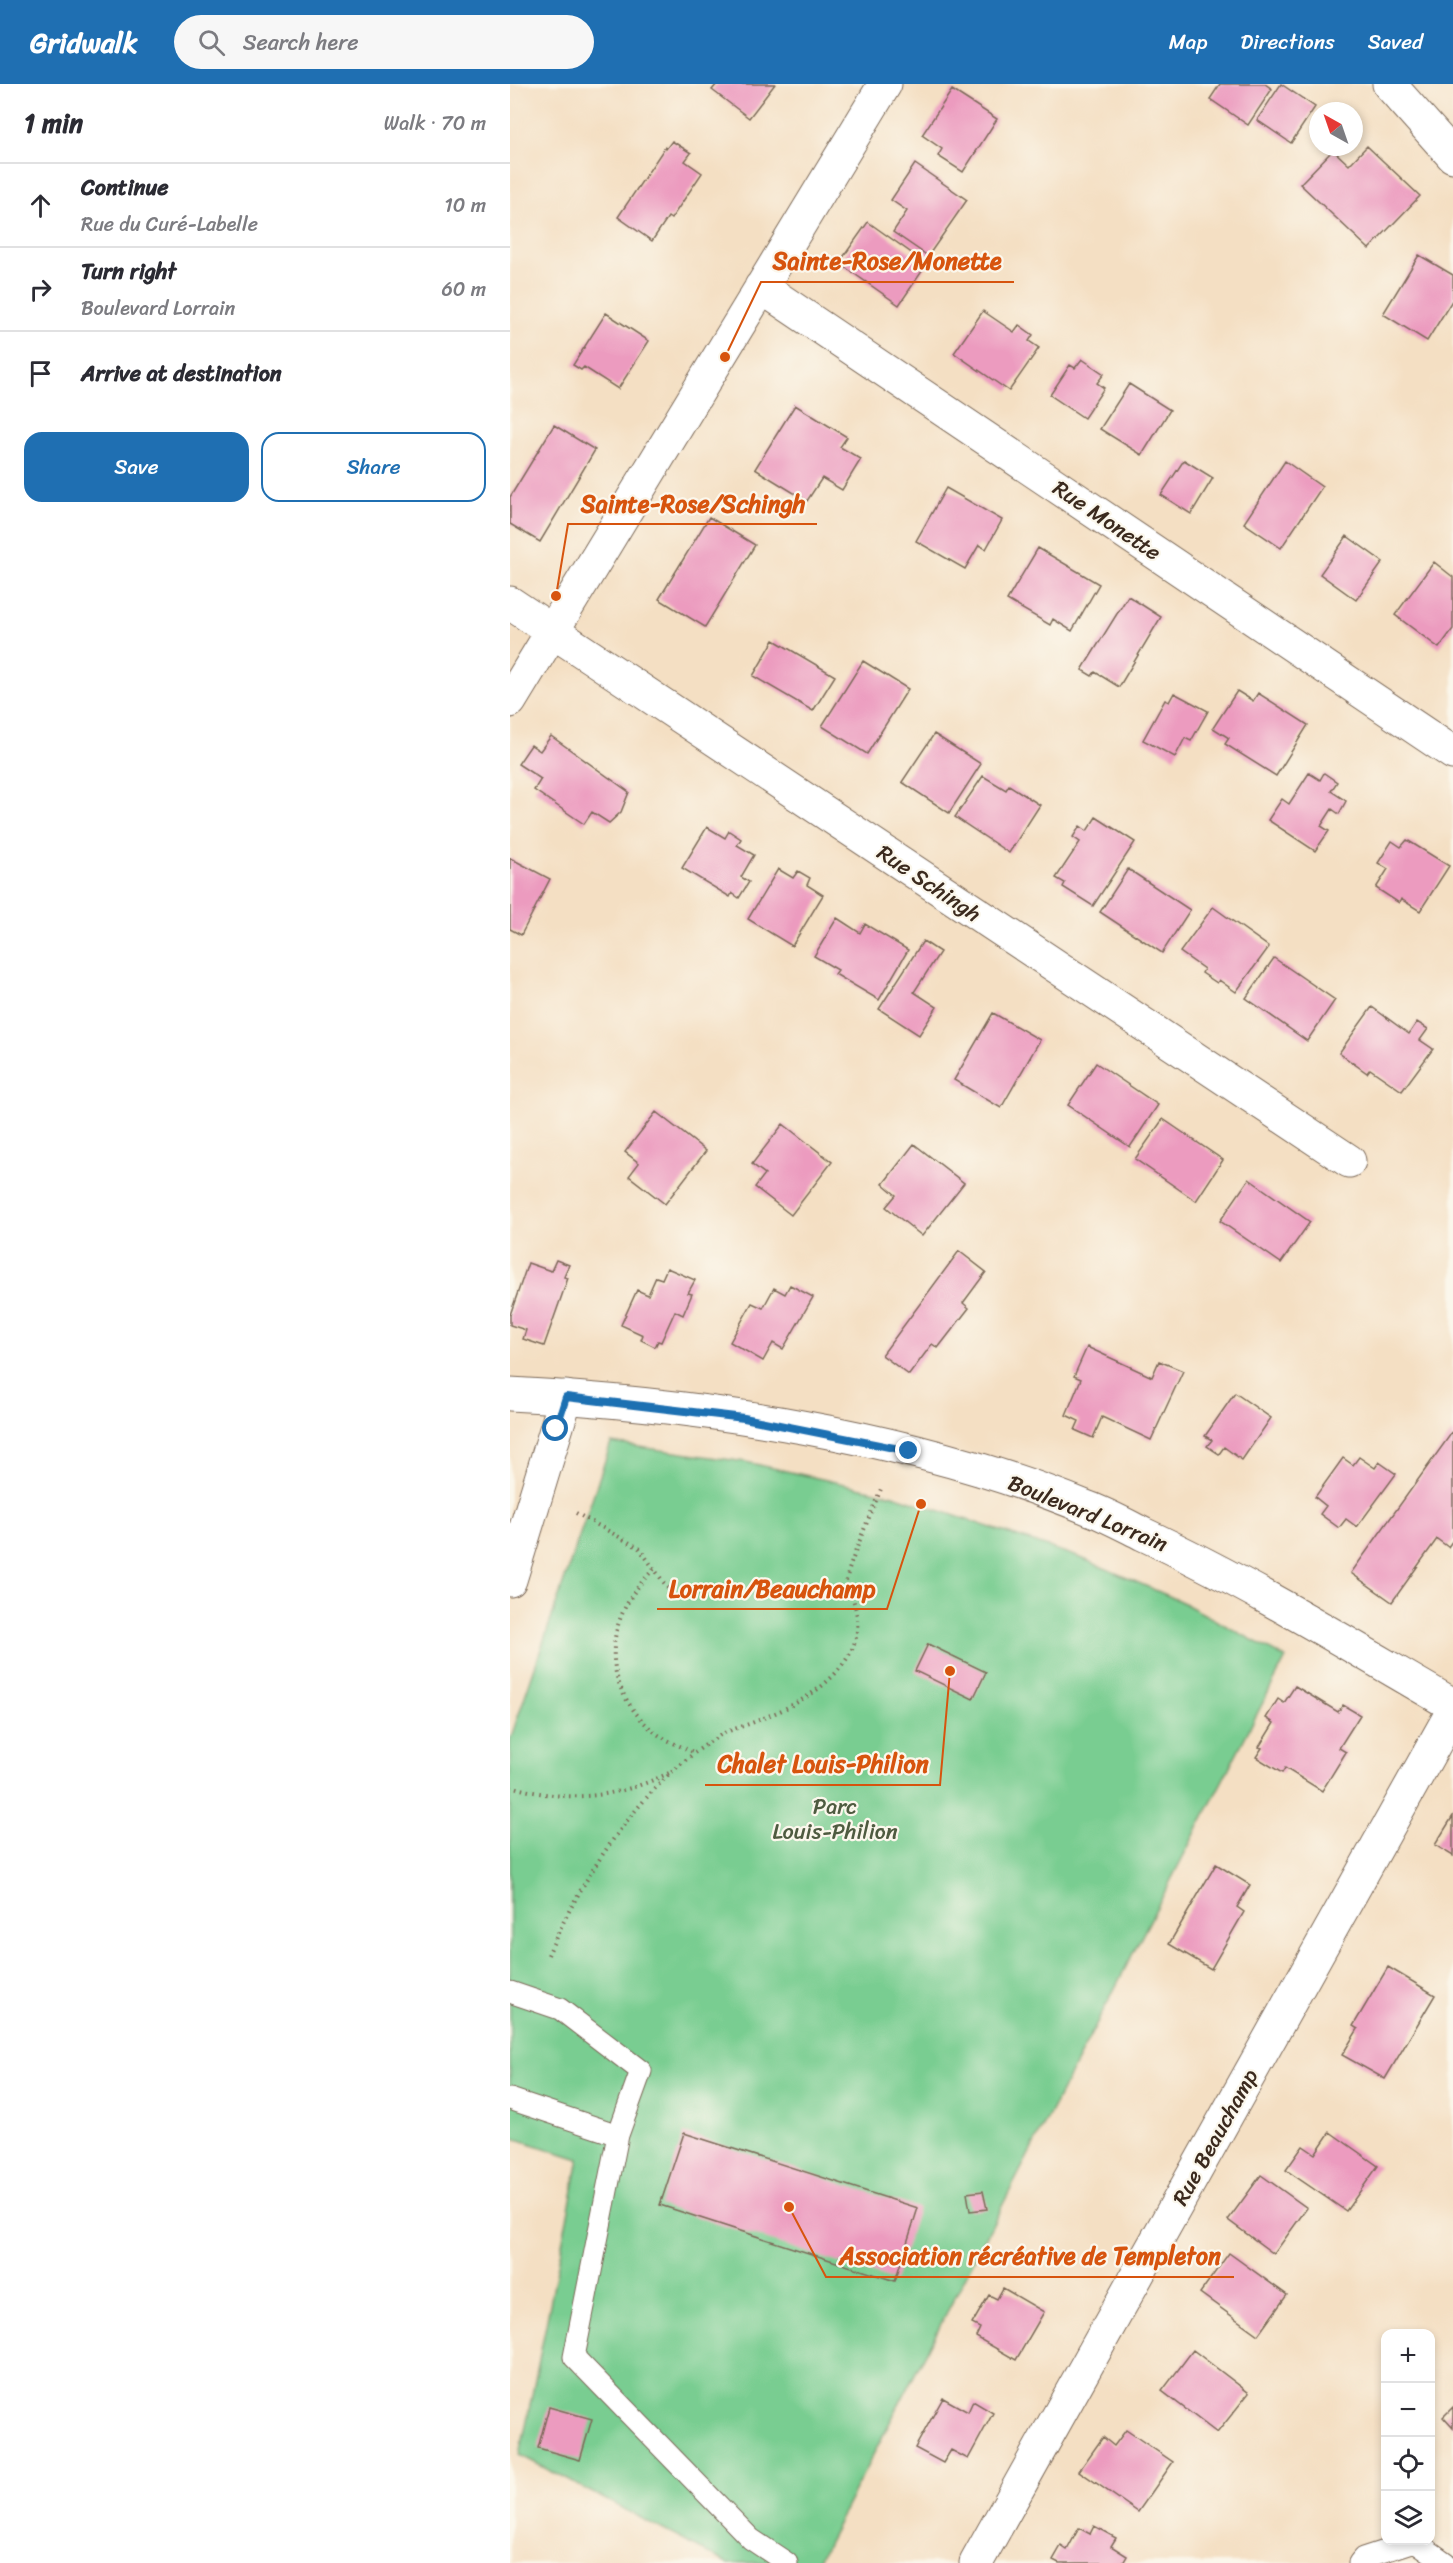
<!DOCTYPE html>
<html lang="en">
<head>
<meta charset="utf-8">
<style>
	:root { --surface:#fff; --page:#f7f7f7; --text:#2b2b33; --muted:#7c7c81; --line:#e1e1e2; --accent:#1f6fb2 }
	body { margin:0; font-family:Sriracha,sans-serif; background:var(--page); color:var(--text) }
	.controls { position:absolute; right:18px; bottom:18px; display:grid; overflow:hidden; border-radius:12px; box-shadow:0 3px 9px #0003 }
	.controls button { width:54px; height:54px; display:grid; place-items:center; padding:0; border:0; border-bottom:2px solid var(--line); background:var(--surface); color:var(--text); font:30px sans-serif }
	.compass { position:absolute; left:799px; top:18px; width:54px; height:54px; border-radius:50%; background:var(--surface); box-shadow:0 3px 9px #0003; rotate:320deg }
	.stop { position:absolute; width:18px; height:18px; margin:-14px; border:4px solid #1f6fb2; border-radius:50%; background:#fff }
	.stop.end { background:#1f6fb2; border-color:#fff; box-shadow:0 2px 6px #0008 }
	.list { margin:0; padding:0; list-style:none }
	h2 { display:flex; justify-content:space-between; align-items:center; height:78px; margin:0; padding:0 24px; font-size:26px }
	h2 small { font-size:20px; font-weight:400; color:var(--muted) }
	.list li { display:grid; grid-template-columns:39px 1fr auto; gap:18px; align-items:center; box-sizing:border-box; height:84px; padding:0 24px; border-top:2px solid var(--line) }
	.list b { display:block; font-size:22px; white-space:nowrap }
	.list p { margin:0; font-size:20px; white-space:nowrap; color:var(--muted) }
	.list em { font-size:20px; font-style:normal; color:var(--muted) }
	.actions { display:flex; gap:12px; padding:18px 24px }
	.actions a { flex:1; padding:14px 0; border:2px solid var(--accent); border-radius:18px; text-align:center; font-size:21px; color:var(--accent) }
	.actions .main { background:var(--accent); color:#fff }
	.icon { flex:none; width:33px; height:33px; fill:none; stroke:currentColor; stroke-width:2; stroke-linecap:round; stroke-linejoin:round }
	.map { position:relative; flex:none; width:943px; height:2479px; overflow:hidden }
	header { display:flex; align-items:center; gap:36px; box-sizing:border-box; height:84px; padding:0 30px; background:var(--accent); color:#fff }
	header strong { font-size:28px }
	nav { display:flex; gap:33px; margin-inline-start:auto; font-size:21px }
	.search { width:420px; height:54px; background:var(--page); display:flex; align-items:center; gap:15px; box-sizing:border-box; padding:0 21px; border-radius:33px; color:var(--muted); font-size:22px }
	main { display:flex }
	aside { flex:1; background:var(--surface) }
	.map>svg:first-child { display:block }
	.green { fill:#79cd91; stroke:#5a7c58; stroke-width:1.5 }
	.building { fill:#ec9bbf }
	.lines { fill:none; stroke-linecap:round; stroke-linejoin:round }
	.service-casing { stroke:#7c6958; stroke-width:23 }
	.minor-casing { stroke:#7c6958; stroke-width:35 }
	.secondary-casing { stroke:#7c6958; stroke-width:35 }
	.path { stroke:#7c6958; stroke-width:4; stroke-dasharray:1.5 4.5; stroke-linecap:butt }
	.service { stroke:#fff; stroke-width:21 }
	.minor { stroke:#fff; stroke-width:33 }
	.secondary { stroke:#fff; stroke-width:33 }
	.route { stroke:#1f6fb2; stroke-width:8 }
	.labels { text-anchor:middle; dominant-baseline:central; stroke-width:4.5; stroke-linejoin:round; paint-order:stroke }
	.street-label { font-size:22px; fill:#3b2a1e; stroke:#fbf7ec }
	.park-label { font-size:22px; fill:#4e5b40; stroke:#fbf7ec }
	.leader { fill:none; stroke:#d7540e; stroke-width:2 }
	.callout-dot { fill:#d7540e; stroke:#fbf7ec; stroke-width:2 }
	.callout-label { font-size:24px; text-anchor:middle; font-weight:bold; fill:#d7540e; stroke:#fbf7ec; stroke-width:4.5; stroke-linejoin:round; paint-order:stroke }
</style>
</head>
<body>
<header>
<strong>Gridwalk</strong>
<div class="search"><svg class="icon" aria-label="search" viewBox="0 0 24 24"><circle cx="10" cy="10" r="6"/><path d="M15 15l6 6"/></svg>Search here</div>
<nav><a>Map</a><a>Directions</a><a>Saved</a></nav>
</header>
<main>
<aside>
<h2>1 min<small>Walk · 70 m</small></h2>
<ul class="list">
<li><svg class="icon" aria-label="ahead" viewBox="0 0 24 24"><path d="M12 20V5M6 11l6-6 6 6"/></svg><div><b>Continue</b><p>Rue du Curé-Labelle</p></div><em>10 m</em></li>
<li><svg class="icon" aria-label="right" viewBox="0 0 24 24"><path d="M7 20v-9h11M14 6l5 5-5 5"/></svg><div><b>Turn right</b><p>Boulevard Lorrain</p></div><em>60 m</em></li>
<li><svg class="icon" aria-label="arrive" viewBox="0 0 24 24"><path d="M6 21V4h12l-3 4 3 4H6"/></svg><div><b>Arrive at destination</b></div></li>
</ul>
<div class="actions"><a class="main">Save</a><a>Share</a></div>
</aside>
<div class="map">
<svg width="943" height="2479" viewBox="0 0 943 2479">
	<rect width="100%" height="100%" fill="#fbf7ec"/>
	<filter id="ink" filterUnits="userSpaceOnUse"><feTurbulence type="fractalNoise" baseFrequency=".0167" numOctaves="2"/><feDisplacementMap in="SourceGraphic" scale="12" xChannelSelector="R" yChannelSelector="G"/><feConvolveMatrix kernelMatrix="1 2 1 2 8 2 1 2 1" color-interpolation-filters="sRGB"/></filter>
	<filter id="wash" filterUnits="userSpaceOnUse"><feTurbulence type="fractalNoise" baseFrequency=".008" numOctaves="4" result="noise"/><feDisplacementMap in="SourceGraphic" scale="24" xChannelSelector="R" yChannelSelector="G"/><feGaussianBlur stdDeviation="1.35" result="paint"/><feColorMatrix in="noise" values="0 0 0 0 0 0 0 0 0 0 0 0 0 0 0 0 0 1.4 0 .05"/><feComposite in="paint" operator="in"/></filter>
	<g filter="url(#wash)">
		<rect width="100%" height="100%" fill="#f4dfc3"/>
		<path class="green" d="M101,1359L236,1378L383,1411L571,1474L668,1516L776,1574L307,2479H217L10,2371L69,2075L0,2053V1656Z"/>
		<g id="blocks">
			<path class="building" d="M207,0H265L239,34L202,6Z
				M710,0H755L762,5L738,41L700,15Z
				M771,0L805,23L781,59L747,36Z
				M442,6L487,35L453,88L428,72L432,65L412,51Z
				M162,57L181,69L175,77L192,89L161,135L158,133L142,157L108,133L155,63L156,65Z
				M857,62L910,112L859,165L790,100L823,66L839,81Z
				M405,80L457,116L418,172L383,148L397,127L381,116Z
				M358,138L417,180L389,221L329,179Z
				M909,171L943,191V215L917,257L873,230Z
				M473,227L504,248L509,241L523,251L519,257L529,264L499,307L444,269Z
				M96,229L139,257L108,305L74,283L71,286L63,281Z
				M572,275L594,290L587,299L594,304L574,334L540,311L560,281L565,284Z
				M619,300L660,326L632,371L590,345Z
				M285,321L337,353L330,363L351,375L332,406L312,394L297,417L245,385Z
				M44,341L85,366L30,458L0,440V413Z
				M674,376L703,394L681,430L651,411Z
				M775,377L812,403L771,464L734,439Z
				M436,404L492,436L476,465L469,461L455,485L406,457Z
				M199,433L245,461L195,543L149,515Z
				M837,452L873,478L846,516L810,490Z
				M528,464L589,500L562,547L543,535L540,541L497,516Z
				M924,478L943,493V545L929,564L885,531Z
				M618,512L651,533L609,603L585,588L582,592L572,586Z
				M264,556L325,592L303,627L243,592Z
				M353,577L398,605L357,670L312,642Z
				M727,607L743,617L748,609L798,641L766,692L715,660L719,654L703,644Z
				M664,609L698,627L681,657L675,654L665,673L633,656L655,616L659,618Z
				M424,650L471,680L439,729L392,698Z
				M41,652L119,708L111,728L99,739L82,728L74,740L24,706L31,695L8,680L21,661L30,667Z
				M799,689L810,696L814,689L827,698L821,707L836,717L829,730L822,725L811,742L819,747L805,767L758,736L772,715L779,720Z
				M473,692L496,706L499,701L530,721L499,769L445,733Z
				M586,733L625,758L583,822L553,803L555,799L546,794L570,758L563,753L570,742L577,747Z
				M197,743L215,754L219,747L231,755L227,761L244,771L231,793L239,798L229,814L222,809L220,813L172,784Z
				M897,756L939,782L910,827L891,815L889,819L866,804L878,785L868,779L882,757L891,763Z
				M0,774L40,795L11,851L0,845Z
				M268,785L283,794L288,787L300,794L297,801L313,811L282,862L238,835Z
				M618,785L680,826L652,869L590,828Z
				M703,823L759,863L726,908L709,896L707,899L692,889L694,885L670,868Z
				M327,834L350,849L355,840L398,866L369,916L325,890L328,886L304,872Z
				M413,857L430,868L404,908L427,923L409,951L369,925Z
				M764,874L825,916L797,957L736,914Z
				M862,923L899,950L907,938L918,945L910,956L923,965L892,1007L860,985L857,989L829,969Z
				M483,929L530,956L491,1024L444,996Z
				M586,979L648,1021L620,1063L558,1021Z
				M146,1028L196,1067L155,1120L119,1092L129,1079L115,1068Z
				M653,1035L713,1076L686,1117L625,1075Z
				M273,1040L322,1078L281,1131L245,1103L255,1090L242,1080Z
				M404,1060L454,1099L412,1152L376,1123L386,1111L373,1100Z
				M739,1095L800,1138L771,1179L710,1137Z
				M449,1167L476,1188L453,1219L459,1224L428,1264L422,1260L399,1291L372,1271Z
				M46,1176L59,1181L54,1193L58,1194L34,1262L13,1255L16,1246L0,1241V1231L18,1179L41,1187Z
				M157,1184L185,1196L178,1209L182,1210L173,1231L165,1227L151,1258L148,1257L145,1263L131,1256L133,1251L111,1241L127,1206L138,1211L146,1193L152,1195Z
				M280,1201L303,1213L273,1265L263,1259L253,1277L220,1258L242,1219L253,1224L264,1204L275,1210Z
				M577,1263L642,1293L649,1277L673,1287L641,1356L592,1333L583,1354L565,1346L569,1337L556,1331L571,1295L564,1292Z
				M725,1309L761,1334L732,1376L714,1363L709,1370L697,1362L702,1356L695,1352Z
				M943,1347V1456L938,1463L927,1455L882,1518L841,1489Z
				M849,1373L865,1384L869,1378L886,1390L847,1443L836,1435L829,1444L810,1430L816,1422L805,1413L833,1374L843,1381Z
				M418,1560L476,1588L463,1615L405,1587Z
				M785,1602L828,1628L833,1621L850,1631L829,1664L836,1668L812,1707L775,1684L772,1689L746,1673L752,1664L749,1663L764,1639L756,1634L768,1615L774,1619Z
				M943,1732V1772L925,1761Z
				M706,1780L740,1801L727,1823L734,1828L701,1885L659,1860Z
				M878,1883L925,1911L875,1995L832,1971L848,1945L843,1942Z
				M820,2048L868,2082L836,2127L776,2086L793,2062L805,2070Z
				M174,2049L408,2124L385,2197L150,2121Z
				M751,2091L797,2124L764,2170L718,2136Z
				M473,2107L477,2125L460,2127L457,2109Z
				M719,2169L777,2211L748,2251L690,2209Z
				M493,2204L534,2228L506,2276L466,2253L470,2244L462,2240L479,2211L487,2215Z
				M683,2266L739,2309L707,2349L652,2307Z
				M433,2314L458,2328L463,2317L483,2329L458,2375L441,2366L433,2379L405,2364Z
				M39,2323L82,2335L70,2376L28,2364Z
				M943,2323V2344L933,2333Z
				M616,2346L663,2378L628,2428L569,2387L593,2353L604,2362Z
				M584,2442L606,2454L601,2462L617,2472L613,2479H549L543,2476L551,2462L557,2466L569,2444L580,2450Z"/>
		</g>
	</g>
	<g filter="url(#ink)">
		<use href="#blocks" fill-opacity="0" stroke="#7c6958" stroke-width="1.5"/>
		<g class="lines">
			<g class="service-casing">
				<path id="service" d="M0,1908L50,1925L131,1987L108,2051L0,2015
					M108,2051L64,2273L241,2455L277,2479
					M849,2479L853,2474L905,2457L936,2479"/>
			</g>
			<g class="minor-casing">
				<path id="minor" d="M879,0L943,72
					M251,203L943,669
					M0,519L839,1077
					M0,617L375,0
					M0,1496L56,1313
					M466,2479L943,1627"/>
			</g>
			<g class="secondary-casing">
				<path id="secondary" d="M0,1310C190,1320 402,1351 578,1424C597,1431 615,1441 633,1450C740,1500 841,1562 943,1621"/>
			</g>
			<path class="path" d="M66,1429L129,1464L165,1514
				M144,1485C95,1532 87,1597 141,1645C153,1656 171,1662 185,1669
				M0,1702C57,1719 105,1715 159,1689
				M38,1871C73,1791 131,1701 206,1654C215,1647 228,1644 239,1640C276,1625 313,1610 336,1576C349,1557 350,1537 343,1515C341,1510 336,1504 336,1499C335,1489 365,1419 371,1405"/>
			<use href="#service" class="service"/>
			<use href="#minor" class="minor"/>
			<use href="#secondary" class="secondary"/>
		</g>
	</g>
	<g class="lines" filter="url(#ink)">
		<path class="route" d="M46,1345L56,1313L234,1334L399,1367"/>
	</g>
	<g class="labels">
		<g class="street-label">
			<text transform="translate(597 436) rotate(34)">Rue Monette</text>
			<text transform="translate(419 799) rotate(34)">Rue Schingh</text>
			<text transform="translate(578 1429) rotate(22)">Boulevard Lorrain</text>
			<text transform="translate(705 2053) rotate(-61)">Rue Beauchamp</text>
		</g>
		<g class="park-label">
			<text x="325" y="1722">Parc<tspan x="325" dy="25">Louis-Philion</tspan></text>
		</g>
	</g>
	<path class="leader" d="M215 273L251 198H504M46 512L58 440H307M411 1420L377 1525H147M440 1587L430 1701H195M279 2123L316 2193H724"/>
	<g class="callout-dot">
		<circle cx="215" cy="273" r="6"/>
		<circle cx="46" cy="512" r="6"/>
		<circle cx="411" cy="1420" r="6"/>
		<circle cx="440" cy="1587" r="6"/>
		<circle cx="279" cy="2123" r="6"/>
	</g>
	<g class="callout-label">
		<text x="377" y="185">Sainte-Rose/Monette</text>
		<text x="183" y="428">Sainte-Rose/Schingh</text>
		<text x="262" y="1513">Lorrain/Beauchamp</text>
		<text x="313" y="1688">Chalet Louis-Philion</text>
		<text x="520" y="2180">Association récréative de Templeton</text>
	</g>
</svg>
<div class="controls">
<button>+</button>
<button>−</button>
<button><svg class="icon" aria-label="locate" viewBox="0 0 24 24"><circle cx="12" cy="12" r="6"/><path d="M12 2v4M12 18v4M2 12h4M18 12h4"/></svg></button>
<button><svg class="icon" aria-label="layers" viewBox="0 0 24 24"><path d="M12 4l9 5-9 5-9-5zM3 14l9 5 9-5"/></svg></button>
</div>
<svg class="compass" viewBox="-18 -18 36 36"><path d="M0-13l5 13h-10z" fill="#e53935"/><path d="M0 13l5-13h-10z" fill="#7c7c81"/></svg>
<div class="stop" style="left:46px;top:1345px"></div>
<div class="stop end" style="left:399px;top:1367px"></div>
</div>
</main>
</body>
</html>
